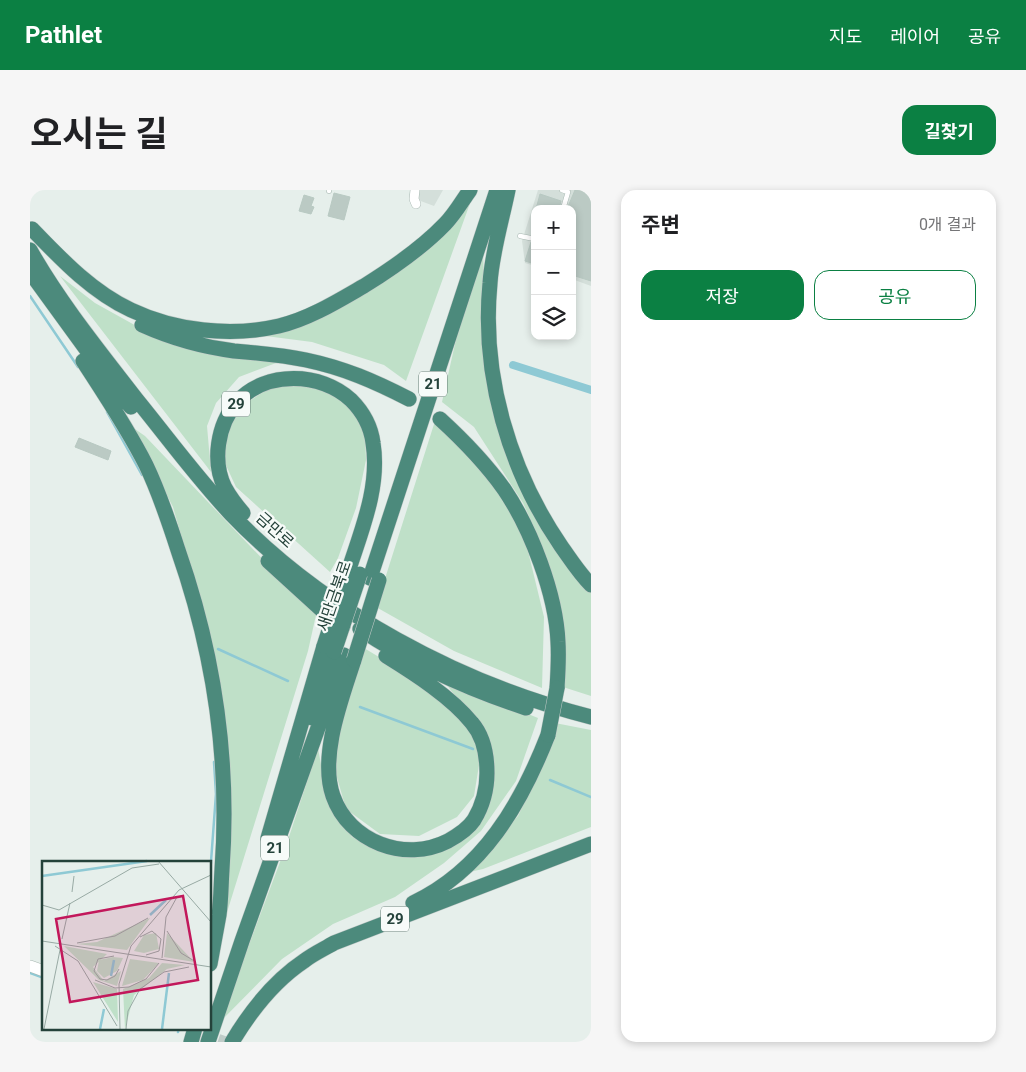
<!DOCTYPE html>
<html lang="ko">
<head>
<meta charset="utf-8">
<style>
	:root { --surface:#fff; --page:#f6f6f6; --text:#202124; --muted:#757577; --line:#e0e0e0; --accent:#0b8043 }
	body { margin:0; font-family:Roboto,"Noto Sans KR",sans-serif; background:var(--page); color:var(--text) }
	.controls { position:absolute; right:15px; top:15px; display:grid; overflow:hidden; border-radius:10px; box-shadow:0 2px 8px #0003 }
	.controls button { width:45px; height:45px; display:grid; place-items:center; padding:0; border:0; border-bottom:1px solid var(--line); background:var(--surface); color:var(--text); font:25px sans-serif }
	.list { margin:0; padding:0; list-style:none }
	h2 { display:flex; justify-content:space-between; align-items:center; height:65px; margin:0; padding:0 20px; font-size:21px }
	h2 small { font-size:16px; font-weight:400; color:var(--muted) }
	.actions { display:flex; gap:10px; padding:15px 20px }
	.actions a { flex:1; padding:11px 0; border:1px solid var(--accent); border-radius:15px; text-align:center; font-size:18px; color:var(--accent) }
	.actions .main { background:var(--accent); color:#fff }
	.icon { flex:none; width:28px; height:28px; fill:none; stroke:currentColor; stroke-width:2; stroke-linecap:round; stroke-linejoin:round }
	.map { position:relative; flex:none; width:561px; height:852px; overflow:hidden; border-radius:15px }
	header { display:flex; align-items:center; gap:30px; box-sizing:border-box; height:70px; padding:0 25px; background:var(--accent); color:#fff }
	header strong { font-size:24px }
	nav { display:flex; gap:28px; margin-inline-start:auto; font-size:18px }
	.intro { display:flex; align-items:center; justify-content:space-between; box-sizing:border-box; height:120px; padding:0 30px }
	h1 { margin:0; font-size:35px }
	.button { padding:12px 22px; border-radius:15px; background:var(--accent); color:#fff; font-size:18px; font-weight:700 }
	main { display:flex; gap:30px; padding:0 30px }
	aside { flex:1; background:var(--surface); border-radius:15px; box-shadow:0 2px 8px #0003 }
	.map>svg:first-child { display:block }
	.built { fill:#d4dfda }
	.green { fill:#bfe0c8 }
	.lines { fill:none; stroke-linecap:round; stroke-linejoin:round }
	.stream { stroke:#8ec9d4; stroke-width:2.5 }
	.canal { stroke:#8ec9d4; stroke-width:8 }
	.building { fill:#bbcac4; stroke:#b8c9c2 }
	.minor-tunnel { stroke:#bfccc8; stroke-width:9; stroke-dasharray:9 4.5; stroke-linecap:butt }
	.service-casing { stroke:#a8b8b2; stroke-width:5.5 }
	.minor-casing { stroke:#a8b8b2; stroke-width:10 }
	.tertiary-casing { stroke:#a8b8b2; stroke-width:12 }
	.trunk-casing { stroke:#c2cac8; stroke-width:16 }
	.service { stroke:#fff; stroke-width:4.5 }
	.minor { stroke:#fff; stroke-width:9 }
	.tertiary { stroke:#fff; stroke-width:11 }
	.trunk { stroke:#4c8a7c; stroke-width:15 }
	.trunk-bridge-casing { stroke:#c2cac8; stroke-width:16; stroke-linecap:butt }
	.trunk-bridge { stroke:#4c8a7c; stroke-width:15 }
	.labels { text-anchor:middle; dominant-baseline:central; stroke-width:4.5; stroke-linejoin:round; paint-order:stroke }
	.shield { fill:#f7fbf9; stroke:#637a73; stroke-width:1 }
	.shield-label { font-size:15px; font-weight:bold; fill:#24423a }
	.street-label { font-size:16px; fill:#24423a; stroke:#f7fbf9 }
	.inset-river { fill:none; stroke:#8ec9d4; stroke-width:2.5 }
	.inset-road { fill:none; stroke:#98aaa4; stroke-width:1 }
	.view { fill:#c2185b; fill-opacity:0.15; stroke:#c2185b; stroke-width:2.5 }
	.inset-edge { fill:none; stroke:#24423a; stroke-width:2.5 }
</style>
</head>
<body>
<header>
<strong>Pathlet</strong>
<nav><a>지도</a><a>레이어</a><a>공유</a></nav>
</header>
<div class="intro"><h1>오시는 길</h1><a class="button">길찾기</a></div>
<main>
<div class="map">
<svg width="561" height="852" viewBox="0 0 561 852">
	<rect width="100%" height="100%" fill="#e6efeb"/>
	<path class="built" d="M383,0H413L404,16L380,7Z
		M508,0H561V96L542,89V19H505V76L495,73L492,51Z"/>
	<path class="green" d="M443,5L376,191L354,175L282,152L221,144L332,105Z
		M453,63L458,188L491,293L561,399V506L533,497V449L504,337L493,313L444,237L412,212L427,145Z
		M30,86L65,113L137,153L199,166L254,170L209,187L186,213L177,236L181,282Z
		M271,194L299,201L318,216L335,241L336,270L326,318L308,368L300,382L206,297L194,271L197,242L210,217L238,199Z
		M405,231L471,304L497,357L514,427L512,498L424,461L346,417Z
		M102,237L115,246L286,425L278,461L190,745L184,462L143,317Z
		M334,458L354,470L412,511L441,542L450,569L444,606L427,627L389,646L350,644L316,619L304,577L313,520Z
		M412,489L508,528L486,591L451,641L414,673L365,707L303,734L252,769L190,832L256,656L288,558L297,608L322,647L356,663L420,656L462,584L460,550Z
		M525,533L561,540V637L453,679L435,683L488,626L519,561Z"/>
	<g class="lines">
		<path class="stream" d="M0,106L48,177
			M77,222L112,285
			M188,459L258,491
			M330,517L443,559
			M520,590L561,607
			M180,685L186,604L184,572
			M0,783L14,788
			M148,842L149,838"/>
		<path class="canal" d="M483,175L561,200"/>
	</g>
	<path class="building" d="M545,0H561V91L542,85V19H537Z
		M304,3L320,7L314,30L298,26Z
		M510,4L531,11L529,19H506Z
		M274,5L284,8L281,16L284,17L281,24L269,21Z
		M501,52L505,53V74L495,71Z
		M49,248L81,261L78,270L45,257Z"/>
	<g class="lines">
		<path class="minor-tunnel" d="M176,844L199,852"/>
		<g class="service-casing">
			<path id="service" d="M299,0V1
				M532,0L538,2L533,19
				M490,46L505,49"/>
		</g>
		<g class="minor-casing">
			<path id="minor" d="M385,0L384,9L386,14"/>
		</g>
		<g class="tertiary-casing">
			<path id="tertiary" d="M0,776L14,781"/>
		</g>
		<g class="trunk-casing">
			<path id="trunk" d="M478,0C472,30 462,62 460,93C451,185 479,280 531,356C541,370 549,383 561,395
				M2,39C31,69 62,102 101,120C145,141 201,147 249,136C279,129 308,111 334,96C363,78 392,58 415,34C425,24 432,11 440,0
				M0,60C30,113 70,162 107,210C138,248 167,288 201,324C294,421 430,494 561,527
				M0,82L83,196L101,217
				M112,135C141,148 173,157 204,161C228,163 252,165 276,170C314,178 344,191 379,209
				M53,171C75,205 98,239 116,275C129,302 139,332 148,360C184,463 200,571 192,680C191,695 191,711 189,725C186,742 183,758 180,774
				M410,229C433,250 456,274 474,299C501,339 526,404 528,452C529,467 528,483 527,498
				M213,323C206,315 200,307 195,298C182,272 187,235 207,212C236,180 291,182 321,210C333,222 341,237 343,253C350,296 332,339 319,379
				M238,371L295,423L313,436
				M340,388L467,0
				M330,439C381,473 438,499 496,518
				M324,470C312,508 289,566 303,606C319,652 375,673 418,651C427,646 438,639 444,630C453,615 457,600 457,583C457,566 454,547 442,533C421,507 385,484 356,466
				M282,528L304,462
				M238,648L294,456
				M383,713C453,680 491,614 518,545
				M161,852L165,838
				M178,852L212,751L314,465
				M202,852C220,822 244,791 274,771C283,764 294,759 304,753L561,654"/>
		</g>
		<use href="#service" class="service"/>
		<use href="#minor" class="minor"/>
		<use href="#tertiary" class="tertiary"/>
		<use href="#trunk" class="trunk"/>
		<g class="trunk-bridge-casing">
			<path id="trunk-bridge" d="M294,456L319,379
				M304,462L330,384
				M324,470L349,390
				M518,545L527,498"/>
		</g>
		<use href="#trunk-bridge" class="trunk-bridge"/>
	</g>
	<g class="labels">
		<g class="shield">
			<rect x="389" y="181.5" width="28" height="25" rx="4"/>
			<rect x="192" y="201.5" width="28" height="25" rx="4"/>
			<rect x="231" y="645.5" width="28" height="25" rx="4"/>
			<rect x="351" y="716.5" width="28" height="25" rx="4"/>
		</g>
		<g class="shield-label">
			<text x="403" y="194">21</text>
			<text x="206" y="214">29</text>
			<text x="245" y="658">21</text>
			<text x="365" y="729">29</text>
		</g>
		<g class="street-label">
			<text transform="translate(245 340) rotate(42)">금만로</text>
			<text transform="translate(304 406) rotate(-71)">새만금북로</text>
		</g>
	</g>
	<g transform="translate(12 671)">
		<rect width="169" height="169" fill="#e6efeb"/>
		<path d="M108,57L85,89L35,83L55,81ZM114,72L117,88L102,92L92,90L102,74ZM125,72L152,101L122,96ZM22,85L65,93L51,106L62,120L79,110L75,125L57,119ZM71,96L81,97L75,110L62,117L55,110L57,99ZM88,98L117,102L101,119L80,125ZM120,102L143,104L125,108L92,134L83,168L81,128L107,117ZM51,121L75,128L76,161Z" fill="#bfe0c8"/>
		<path class="inset-river" d="M0,15L105,0M108,54L124,39M69,115L72,99M58,168L62,148M120,168L127,112"/>
		<path class="inset-road" d="M116,0L169,61M30,31L32,15M0,44L17,49L90,7L117,3M125,70L139,92L154,101M98,76L110,70L119,78L117,90L104,94M20,78L28,42M0,80L169,106M35,82L73,75L106,57M13,85L36,100L75,165M72,95L56,98L52,110L58,118L65,119L73,115L77,108M120,97L124,56L135,36M53,119L73,127L87,126L104,118L117,102M2,168L18,89M78,168L77,123L89,85L137,29L169,14M84,168L86,150L98,128L122,111L147,106"/>
		<path class="view" d="M141,35L156,119L28,141L14,58Z"/>
		<rect width="169" height="169" class="inset-edge"/>
	</g>
</svg>
<div class="controls">
<button>+</button>
<button>−</button>
<button><svg class="icon" aria-label="layers" viewBox="0 0 24 24"><path d="M12 4l9 5-9 5-9-5zM3 14l9 5 9-5"/></svg></button>
</div>
</div>
<aside>
<h2>주변<small>0개 결과</small></h2>
<ul class="list">
</ul>
<div class="actions"><a class="main">저장</a><a>공유</a></div>
</aside>
</main>
</body>
</html>
